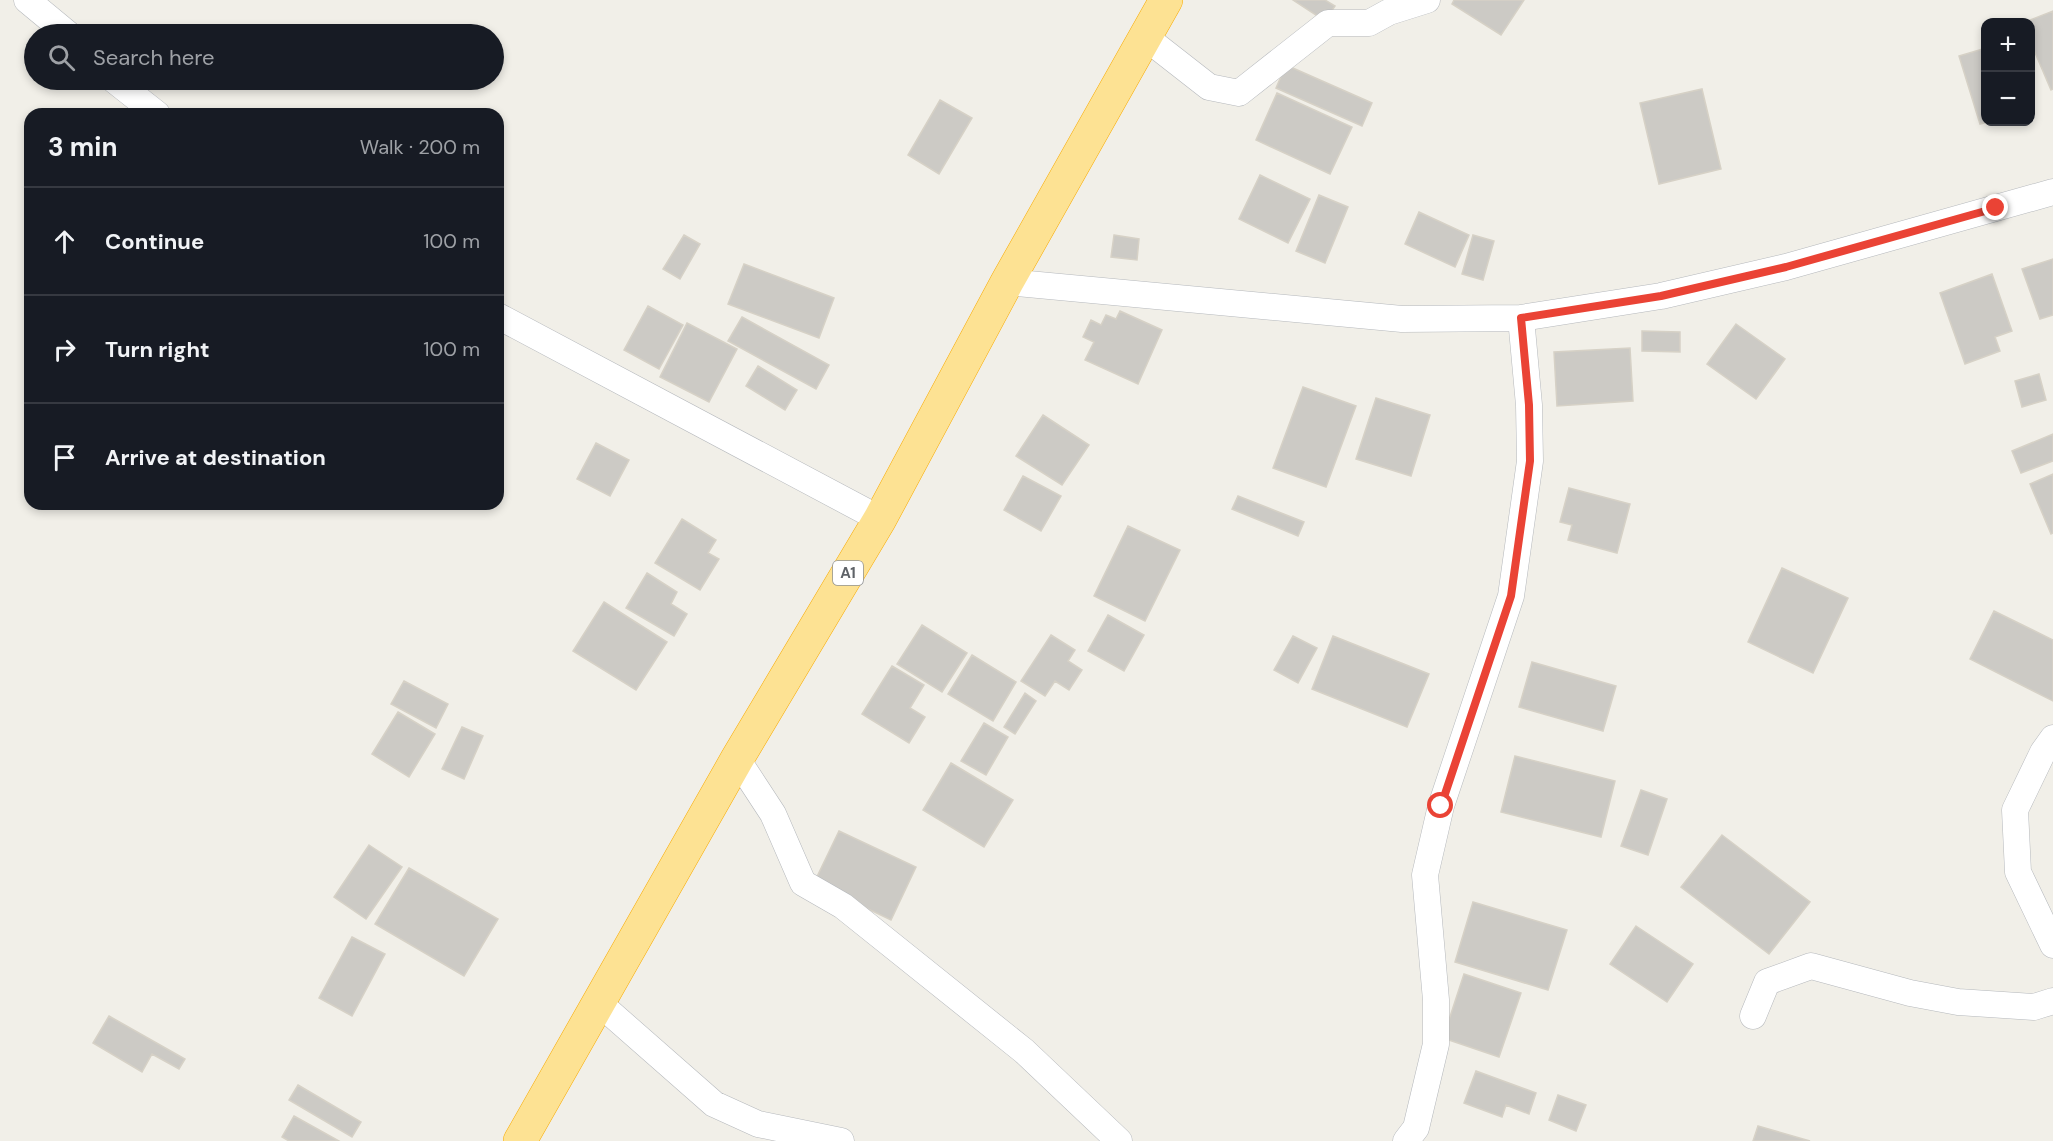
<!DOCTYPE html>
<html lang="en">
<head>
<meta charset="utf-8">
<style>
	:root { --surface:#171b24; --page:#242831; --text:#f1f3f6; --muted:#9ea1a6; --line:#363941 }
	body { margin:0; font-family:"DM Sans",sans-serif; background:var(--page); color:var(--text) }
	.controls { position:absolute; right:18px; top:18px; display:grid; overflow:hidden; border-radius:12px; box-shadow:0 3px 9px #0003 }
	.controls button { width:54px; height:54px; display:grid; place-items:center; padding:0; border:0; border-bottom:2px solid var(--line); background:var(--surface); color:var(--text); font:30px sans-serif }
	.stop { position:absolute; width:18px; height:18px; margin:-14px; border:4px solid #ea4335; border-radius:50%; background:#fff }
	.stop.end { background:#ea4335; border-color:#fff; box-shadow:0 2px 6px #0008 }
	.list { margin:0; padding:0; list-style:none }
	h2 { display:flex; justify-content:space-between; align-items:center; height:78px; margin:0; padding:0 24px; font-size:26px }
	h2 small { font-size:20px; font-weight:400; color:var(--muted) }
	.list li { display:grid; grid-template-columns:39px 1fr auto; gap:18px; align-items:center; box-sizing:border-box; height:108px; padding:0 24px; border-top:2px solid var(--line) }
	.list b { display:block; font-size:22px; white-space:nowrap }
	.list em { font-size:20px; font-style:normal; color:var(--muted) }
	.icon { flex:none; width:33px; height:33px; fill:none; stroke:currentColor; stroke-width:2; stroke-linecap:round; stroke-linejoin:round }
	.map { position:relative; flex:none; width:2053px; height:1141px; overflow:hidden }
	.search { position:absolute; background:var(--surface); box-shadow:0 3px 9px #0003; left:24px; top:24px; width:480px; height:66px; display:flex; align-items:center; gap:15px; box-sizing:border-box; padding:0 21px; border-radius:33px; color:var(--muted); font-size:22px }
	.panel { position:absolute; background:var(--surface); box-shadow:0 3px 9px #0003; left:24px; top:108px; width:480px; height:402px; border-radius:18px }
	.map>svg:first-child { display:block }
	.building { fill:#cccac5; stroke:#d6d1c6; stroke-width:1.5 }
	.lines { fill:none; stroke-linecap:round; stroke-linejoin:round }
	.street-casing { stroke:#b5b8bc; stroke-width:27 }
	.highway-casing { stroke:#f9ab00; stroke-width:34 }
	.street { stroke:#fff; stroke-width:26 }
	.highway { stroke:#fde293; stroke-width:33 }
	.route { stroke:#ea4335; stroke-width:8 }
	.labels { text-anchor:middle; dominant-baseline:central; stroke-width:5; stroke-linejoin:round; paint-order:stroke }
	.shield { fill:#fff; stroke:#8f9295; stroke-width:1.5 }
	.shield-label { font-size:15px; font-weight:bold; fill:#5f6368 }
</style>
</head>
<body>
<div class="map">
<svg width="2053" height="1141" viewBox="0 0 2053 1141">
	<rect width="100%" height="100%" fill="#f1efe8"/>
	<path class="building" d="M1293,0H1325L1335,6L1325,21Z
		M1454,0H1524L1501,35L1452,4Z
		M2053,11V89L2051,90L2030,41V22H2025Z
		M1986,48V122H1988L1980,124L1959,56Z
		M1286,65L1372,103L1362,126L1276,88Z
		M1702,89L1721,169L1659,184L1640,103Z
		M1277,93L1352,127L1330,174L1256,140Z
		M940,100L972,118L939,174L908,155Z
		M1260,175L1310,199L1288,243L1239,219Z
		M1319,195L1348,207L1325,263L1296,251Z
		M1419,212L1469,235L1455,267L1405,244Z
		M684,235L700,244L680,279L663,269Z
		M1114,235L1139,239L1137,260L1111,257Z
		M1473,235L1494,241L1483,280L1462,274Z
		M2053,259V315L2040,319L2022,269Z
		M744,264L834,298L819,338L728,304Z
		M1992,274L2012,331L1995,337L2000,351L1965,364L1940,293Z
		M648,306L683,325L659,369L624,350Z
		M1120,311L1162,330L1138,384L1085,360L1094,342L1083,337L1091,320L1101,325L1106,315L1116,319Z
		M742,317L829,365L816,389L728,341Z
		M687,323L737,349L709,402L660,377Z
		M1736,324L1785,359L1756,399L1707,364Z
		M1642,331L1680,332V352L1642,351Z
		M1630,348L1633,401L1557,406L1554,352Z
		M758,366L797,390L785,410L746,386Z
		M2039,374L2046,400L2022,407L2015,381Z
		M1303,387L1356,406L1326,487L1273,468Z
		M1376,398L1430,415L1411,476L1356,459Z
		M1043,415L1089,445L1062,485L1016,456Z
		M2053,434V461L2021,473L2012,451Z
		M596,443L629,460L610,496L577,479Z
		M2053,474V533L2051,534L2030,484Z
		M1023,476L1061,496L1041,531L1004,510Z
		M1569,488L1630,504L1617,553L1568,540L1572,525L1560,522Z
		M1238,496L1304,522L1298,536L1232,509Z
		M682,519L716,540L708,553L719,559L700,590L655,563Z
		M1128,526L1180,550L1145,621L1094,596Z
		M1782,568L1848,598L1813,673L1748,642Z
		M647,573L677,592L671,604L687,614L674,636L626,608Z
		M604,602L667,642L636,690L573,651Z
		M1994,611L2053,640V701L1970,659Z
		M1108,615L1144,635L1124,671L1088,651Z
		M922,625L967,653L942,692L897,664Z
		M1051,635L1075,650L1068,661L1082,670L1069,690L1055,681L1045,696L1021,681Z
		M1293,636L1317,648L1298,683L1274,670Z
		M1333,636L1429,674L1407,727L1312,689Z
		M972,655L1016,682L993,721L948,694Z
		M1532,662L1616,686L1603,731L1519,707Z
		M892,666L924,685L910,708L925,717L909,743L862,714Z
		M404,681L448,704L436,728L391,704Z
		M1025,693L1036,701L1015,734L1004,727Z
		M398,712L435,734L409,777L372,754Z
		M984,723L1008,737L986,775L961,761Z
		M462,727L483,736L464,779L442,769Z
		M1515,756L1615,781L1601,837L1501,812Z
		M951,763L1013,800L984,847L923,810Z
		M1641,790L1667,799L1648,855L1621,846Z
		M839,831L916,867L891,920L814,883Z
		M1722,835L1810,902L1769,954L1681,887Z
		M369,845L402,867L366,919L334,897Z
		M409,868L498,919L464,976L375,924Z
		M1473,902L1567,930L1548,990L1455,962Z
		M1636,926L1693,964L1667,1002L1610,964Z
		M352,937L385,954L352,1016L319,998Z
		M1464,974L1521,993L1499,1057L1443,1038Z
		M109,1016L185,1059L179,1069L152,1054L142,1072L93,1043Z
		M1476,1071L1536,1093L1529,1114L1506,1105L1502,1117L1464,1103Z
		M298,1085L361,1122L352,1137L289,1100Z
		M1558,1095L1586,1105L1576,1131L1549,1120Z
		M294,1116L339,1141H289L282,1137Z
		M1758,1126L1810,1141H1753Z"/>
	<g class="lines">
		<g class="street-casing">
			<path id="street" d="M27,0L68,34
				M1145,37L1209,87L1239,93L1328,23H1369L1389,12L1427,0
				M114,80L157,114
				M1007,282L1402,319L1521,318L1661,296L1786,267L2053,192
				M498,316L880,519
				M2053,738L2043,752L2015,810L2018,872L2053,945
				M737,759L773,814L803,883L843,906L1024,1051L1119,1141
				M599,1003L714,1104L758,1124L841,1141
				M1753,1016L1767,982L1811,966L1910,993L1958,1002L2034,1007L2053,1001
				M1406,1141L1416,1128L1436,1044V1000L1425,875L1441,806L1511,596L1530,461L1529,405L1521,318"/>
		</g>
		<g class="highway-casing">
			<path id="highway" d="M520,1141L737,759L880,519L1007,282L1166,0"/>
		</g>
		<use href="#street" class="street"/>
		<use href="#highway" class="highway"/>
	</g>
	<g class="lines">
		<path class="route" d="M1441,806L1511,596L1530,461L1529,405L1521,318L1661,296L1786,267L1996,208"/>
	</g>
	<g class="labels">
		<rect class="shield" x="833" y="561" width="30" height="24" rx="4.5"/>
		<g class="shield-label">
			<text x="848" y="573">A1</text>
		</g>
	</g>
</svg>
<div class="controls">
<button>+</button>
<button>−</button>
</div>
<div class="stop" style="left:1441px;top:806px"></div>
<div class="stop end" style="left:1996px;top:208px"></div>
<div class="search"><svg class="icon" aria-label="search" viewBox="0 0 24 24"><circle cx="10" cy="10" r="6"/><path d="M15 15l6 6"/></svg>Search here</div>
<section class="panel">
<h2>3 min<small>Walk · 200 m</small></h2>
<ul class="list">
<li><svg class="icon" aria-label="ahead" viewBox="0 0 24 24"><path d="M12 20V5M6 11l6-6 6 6"/></svg><div><b>Continue</b></div><em>100 m</em></li>
<li><svg class="icon" aria-label="right" viewBox="0 0 24 24"><path d="M7 20v-9h11M14 6l5 5-5 5"/></svg><div><b>Turn right</b></div><em>100 m</em></li>
<li><svg class="icon" aria-label="arrive" viewBox="0 0 24 24"><path d="M6 21V4h12l-3 4 3 4H6"/></svg><div><b>Arrive at destination</b></div></li>
</ul>
</section>
</div>
</body>
</html>
